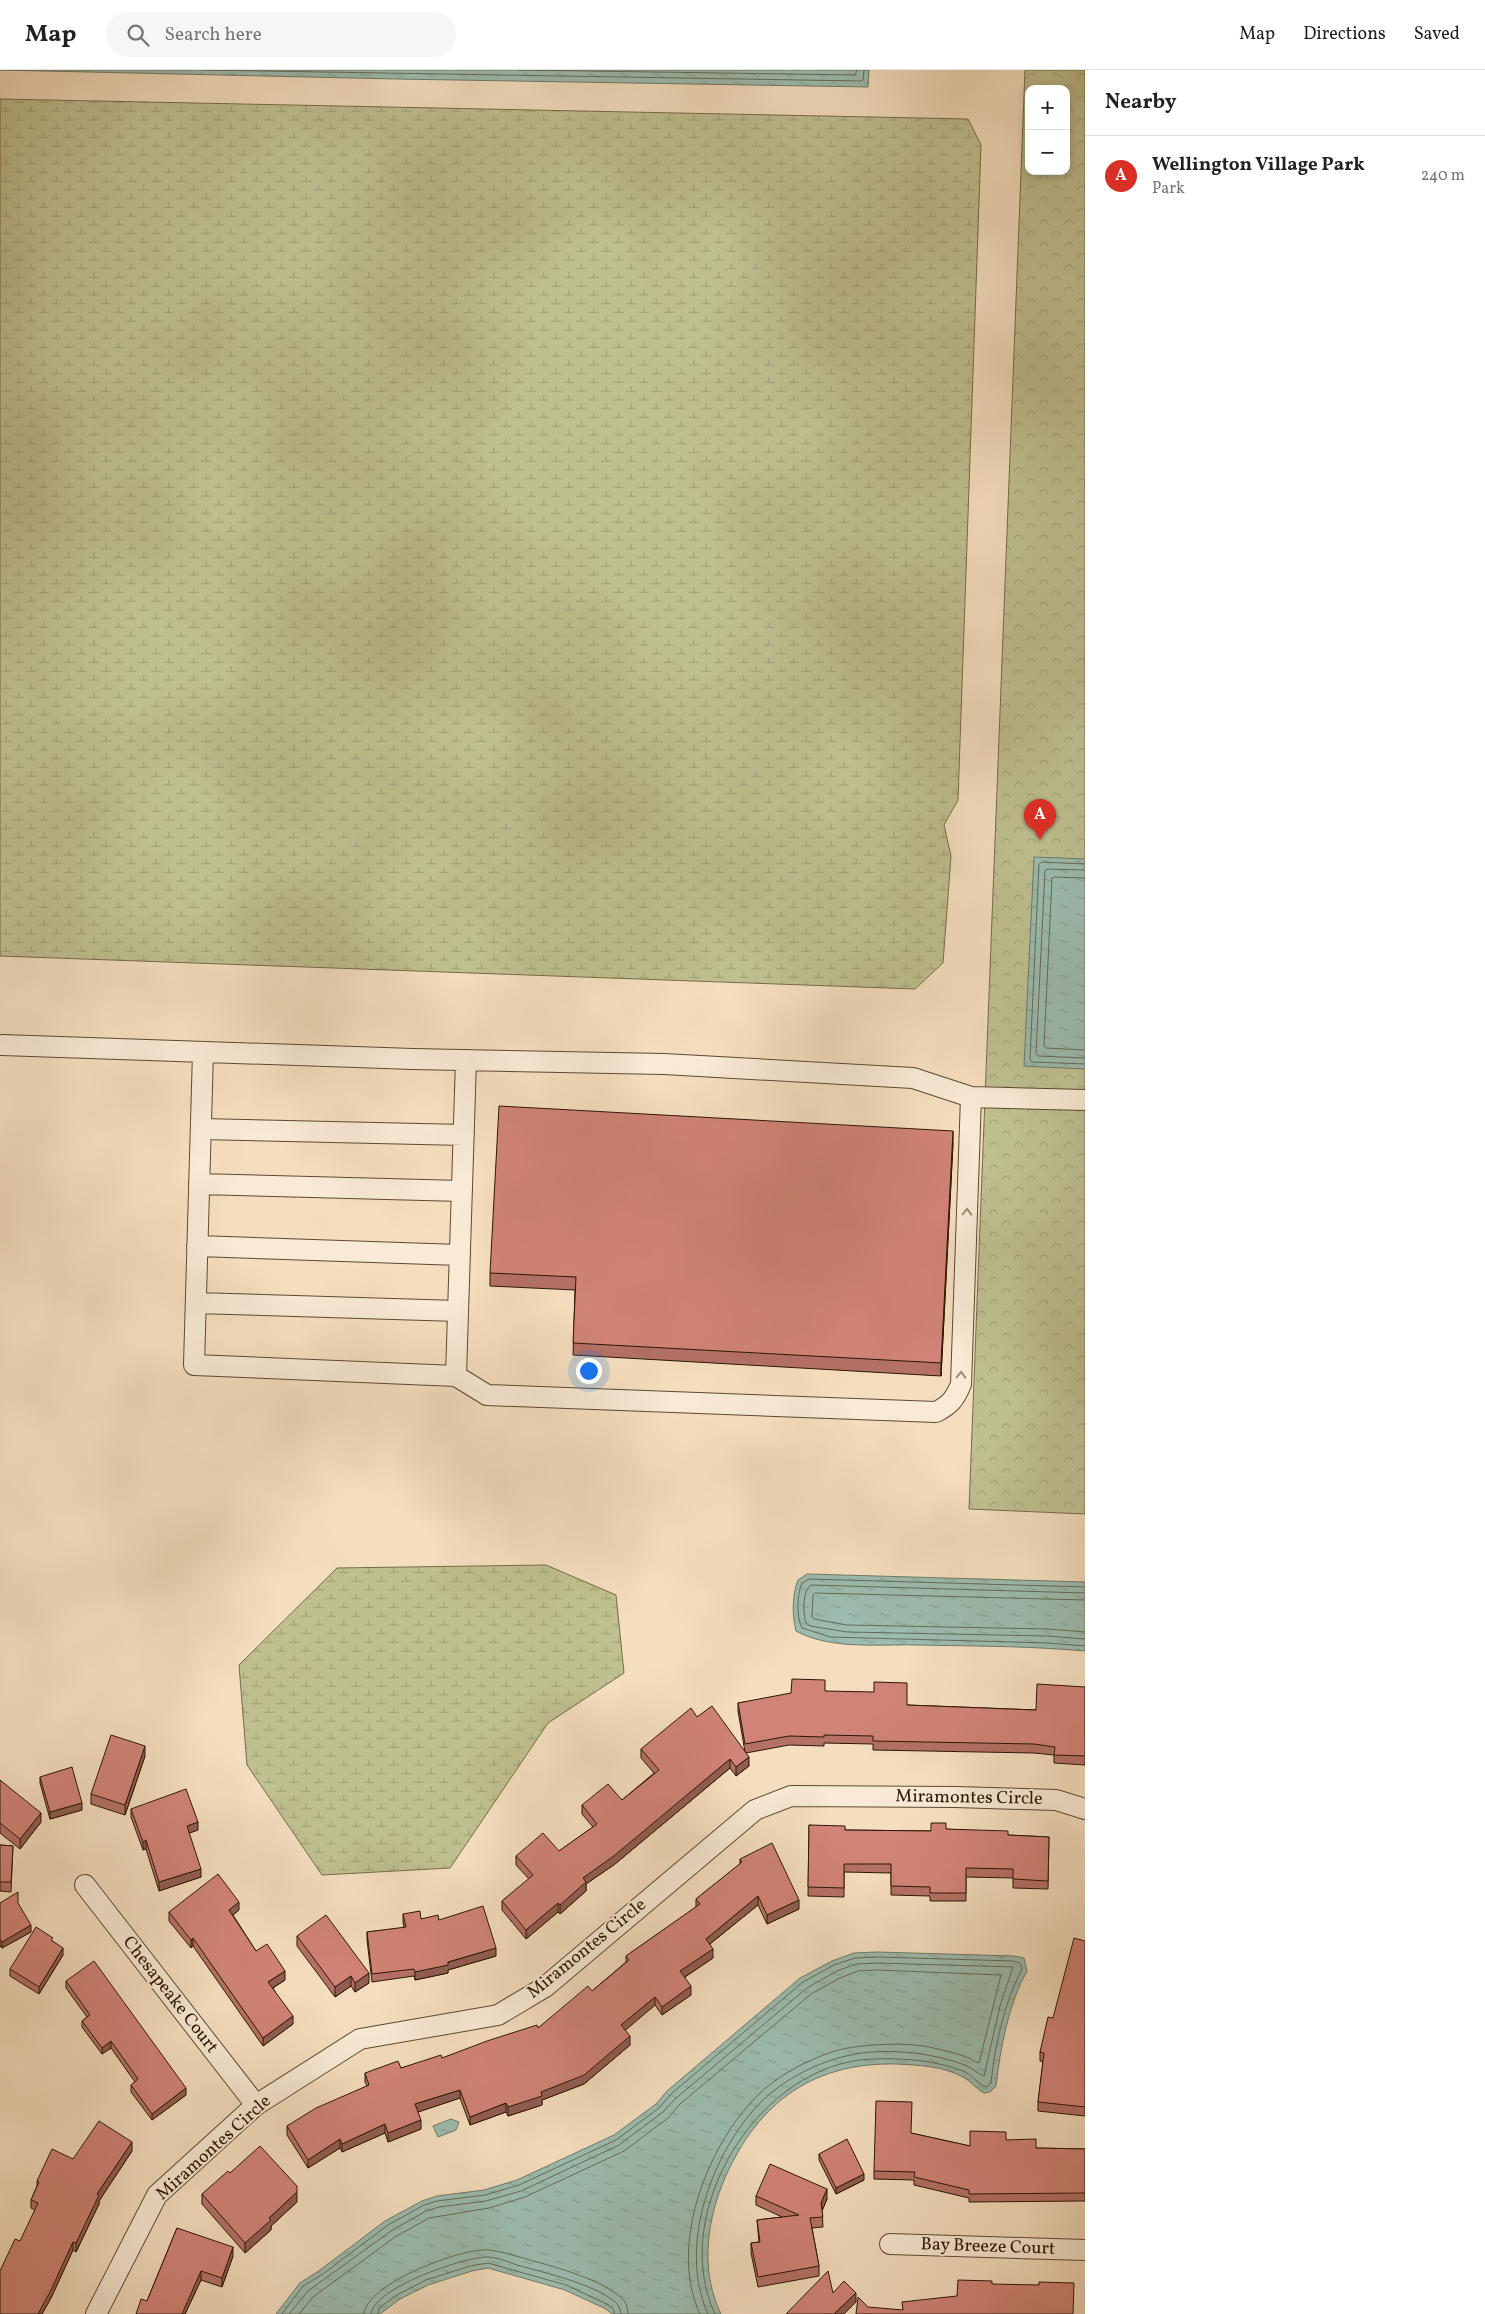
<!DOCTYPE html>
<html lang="en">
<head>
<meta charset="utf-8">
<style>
	:root { --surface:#fff; --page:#f6f6f6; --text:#202124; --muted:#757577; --line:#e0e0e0; --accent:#d93025 }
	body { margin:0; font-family:Vollkorn,serif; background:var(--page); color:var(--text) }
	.controls { position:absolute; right:15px; top:15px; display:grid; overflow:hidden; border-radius:10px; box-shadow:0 2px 8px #0003 }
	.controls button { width:45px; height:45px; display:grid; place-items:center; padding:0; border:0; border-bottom:1px solid var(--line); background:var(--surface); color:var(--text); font:25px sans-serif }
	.you { position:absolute; left:588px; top:1300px; width:18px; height:18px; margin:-12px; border:4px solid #fff; border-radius:50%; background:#1a73e8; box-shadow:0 0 0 8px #1a73e833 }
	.badge { display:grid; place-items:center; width:32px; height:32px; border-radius:50%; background:var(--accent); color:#fff; font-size:16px; font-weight:700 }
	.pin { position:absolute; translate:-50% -41px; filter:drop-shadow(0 1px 2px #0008) }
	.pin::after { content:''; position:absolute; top:26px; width:18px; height:15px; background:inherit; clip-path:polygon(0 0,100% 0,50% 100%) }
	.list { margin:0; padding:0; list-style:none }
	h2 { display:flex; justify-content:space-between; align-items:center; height:65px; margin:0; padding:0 20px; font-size:21px }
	h2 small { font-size:16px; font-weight:400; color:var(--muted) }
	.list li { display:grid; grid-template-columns:32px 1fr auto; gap:15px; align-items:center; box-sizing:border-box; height:80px; padding:0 20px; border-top:1px solid var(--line) }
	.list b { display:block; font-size:19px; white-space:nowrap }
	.list p { margin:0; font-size:16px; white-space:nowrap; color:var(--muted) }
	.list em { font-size:16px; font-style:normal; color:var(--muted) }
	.icon { flex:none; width:28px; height:28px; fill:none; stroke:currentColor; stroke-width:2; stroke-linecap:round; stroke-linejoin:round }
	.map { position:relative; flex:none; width:1085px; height:2244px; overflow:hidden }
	header { display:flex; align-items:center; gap:30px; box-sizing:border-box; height:70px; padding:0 25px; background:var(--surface); border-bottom:1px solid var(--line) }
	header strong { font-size:24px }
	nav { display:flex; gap:28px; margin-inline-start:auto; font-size:18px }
	.search { width:350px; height:45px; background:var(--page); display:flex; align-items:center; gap:12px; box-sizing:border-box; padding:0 18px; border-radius:28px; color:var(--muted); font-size:19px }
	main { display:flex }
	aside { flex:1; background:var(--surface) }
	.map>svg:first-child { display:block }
	.forest { fill:url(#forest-crowns); stroke:#766c49; fill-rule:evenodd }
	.wetland { fill:url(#wetland-marsh); stroke:#766c49 }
	.water { fill:url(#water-ripples); stroke:#6f7a6a }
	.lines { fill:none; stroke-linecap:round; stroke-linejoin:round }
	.shore { stroke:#646a58; stroke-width:1 }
	.minor-casing { stroke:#5e4931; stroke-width:22 }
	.minor { stroke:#f8ead5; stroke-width:20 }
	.wall { fill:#b47166; stroke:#2c1702 }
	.shaded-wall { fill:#925c53; stroke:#2c1702 }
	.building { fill:#d18377; stroke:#2c1702 }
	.oneway { stroke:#9c8b76 }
	.labels { text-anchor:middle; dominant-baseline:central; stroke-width:4; stroke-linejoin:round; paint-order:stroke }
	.street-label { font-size:18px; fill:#2c1702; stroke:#f8ead5 }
</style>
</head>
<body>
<header>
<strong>Map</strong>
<div class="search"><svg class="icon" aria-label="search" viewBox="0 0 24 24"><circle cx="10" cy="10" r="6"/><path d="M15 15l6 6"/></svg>Search here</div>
<nav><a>Map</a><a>Directions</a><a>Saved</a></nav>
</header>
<main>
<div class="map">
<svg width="1085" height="2244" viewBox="0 0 1085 2244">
	<defs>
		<pattern id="forest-crowns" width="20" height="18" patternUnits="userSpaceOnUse" patternTransform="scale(1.25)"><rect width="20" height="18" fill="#bfc090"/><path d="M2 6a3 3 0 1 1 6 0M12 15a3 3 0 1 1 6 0" fill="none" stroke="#a4a47b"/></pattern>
		<pattern id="wetland-marsh" width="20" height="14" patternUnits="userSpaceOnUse" patternTransform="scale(1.25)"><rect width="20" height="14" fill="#bfc090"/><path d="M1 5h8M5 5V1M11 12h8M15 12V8" fill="none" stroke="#a4a47b"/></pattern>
		<pattern id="water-ripples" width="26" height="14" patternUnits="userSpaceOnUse" patternTransform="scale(1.25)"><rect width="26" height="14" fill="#9cbcaf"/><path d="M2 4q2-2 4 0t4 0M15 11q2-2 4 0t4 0" fill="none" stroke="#87a195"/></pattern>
	</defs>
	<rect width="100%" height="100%" fill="#f5debf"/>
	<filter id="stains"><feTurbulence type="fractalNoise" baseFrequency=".004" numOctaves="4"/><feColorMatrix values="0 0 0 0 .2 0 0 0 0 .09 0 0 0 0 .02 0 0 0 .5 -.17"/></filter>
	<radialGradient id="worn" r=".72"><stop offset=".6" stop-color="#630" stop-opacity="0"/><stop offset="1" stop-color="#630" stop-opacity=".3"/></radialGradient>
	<path class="forest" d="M1025,0H1085V1444L969,1439ZM1029,19H1066V101H1029Z"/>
	<path class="wetland" d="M0,29L968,49L981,75L958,730L944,755L951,786L943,893L915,919L0,886Z
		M546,1495L616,1525L624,1603L548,1653L450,1798L322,1805L247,1695L239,1595L337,1498Z"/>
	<path class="water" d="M0,0H869L868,17L396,9Z
		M1034,787L1085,789V999L1024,996Z
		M807,1504L1085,1512V1581C1029,1576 973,1576 917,1575C878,1574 831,1580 796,1561C792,1544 792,1526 798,1510Z
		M877,1882L1014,1886L1024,1888L1027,1901C1009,1932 1000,1979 996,2016L990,2022L984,2023C976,2019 971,2011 963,2007C943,1996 918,1995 896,1994C810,1992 754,2036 722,2115C706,2156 701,2203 721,2244H612L606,2239L565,2220L488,2198L472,2201L428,2215L400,2229L380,2244H276L300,2213L320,2200L385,2151L422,2131L437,2126L484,2120L517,2110L614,2065L656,2034L667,2021L800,1908L832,1891L854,1883Z
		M451,2049L459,2052L456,2060L438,2067L433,2056Z"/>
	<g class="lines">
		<path class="shore" d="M203,0L861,11L863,10L864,0
			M518,0L855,5L857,0
			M1085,794L1042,792L1039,794L1030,989L1032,992L1085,994
			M1085,800L1047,799L1045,801L1036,983L1038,986L1085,988
			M1085,808L1054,807L1052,808L1044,976L1046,978L1085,980
			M1085,1517L809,1509L802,1513C797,1525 796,1546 802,1558L830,1567L1048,1573L1085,1576
			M1085,1523L811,1515C802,1521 803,1544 806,1553L810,1556L847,1562L1048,1566L1085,1569
			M1085,1530L815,1523L813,1525L812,1547L814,1549L847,1555L1048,1559L1085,1562
			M282,2244L303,2216L323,2204L388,2155L424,2135L437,2131L485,2125L519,2115L616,2070L659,2038L671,2024L803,1912L834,1895L855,1888L877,1887L1013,1891L1020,1893L1022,1899C1004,1933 995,1975 991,2013L987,2017C979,2016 972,2004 963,2001C934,1990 903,1988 873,1989C760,1992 667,2142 715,2244
			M289,2244L308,2221L391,2161L426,2141L439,2137L486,2131L521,2121L619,2075L663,2042L675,2029L807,1918L837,1901L856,1894L877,1893L1013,1897L1000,1936L984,2006C978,2004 972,1998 965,1995C935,1984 903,1980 871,1982C832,1985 790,2004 762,2031C712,2081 677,2177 708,2244
			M299,2244L313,2227L395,2167L429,2148L489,2138L525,2127L624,2081L668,2048L680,2034L811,1924L840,1908L858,1901L877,1900L1001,1905L979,1993C975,1992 973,1990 969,1988C957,1983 942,1980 929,1977C905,1972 855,1974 832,1982C805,1991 777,2006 757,2026C707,2076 668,2176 700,2244
			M364,2244C365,2214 463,2177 489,2180C500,2181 512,2185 523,2188C551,2196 595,2207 618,2225C625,2230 628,2236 628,2244
			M371,2244C373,2218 464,2187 487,2187C497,2187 508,2192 517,2195C545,2203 591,2213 614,2231C619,2235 620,2238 621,2244
			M378,2244L379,2238L397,2225L426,2210L470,2196L488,2193L566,2215L609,2235L614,2240V2244"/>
		<g class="minor-casing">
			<path id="minor" d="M2,975L413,989L664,994L913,1008L971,1027L1085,1030
				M203,982L194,1295L456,1306
				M466,990L456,1306L487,1325L936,1342C950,1335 955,1329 961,1314L971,1027
				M201,1059L464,1065
				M199,1114L462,1121
				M197,1176L460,1185
				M196,1233L458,1241
				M85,1815L256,2035
				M890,2174L1085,2180
				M96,2244L157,2125L256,2035L360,1969L498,1945L545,1917L755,1740L791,1726L955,1727L1056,1730L1085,1739"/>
		</g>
		<use href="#minor" class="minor"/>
	</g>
	<path class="wall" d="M953,1073L941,1306L573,1285L575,1220L490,1216V1203Z
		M1085,1617V1695L1054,1693V1685L1034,1683L873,1680V1674L824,1673V1676L789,1675L746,1683L749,1696L736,1706L730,1698L615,1794L586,1814V1821L560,1844L558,1842L526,1869L502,1840V1831L529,1809L516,1795V1786L559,1781L593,1757L582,1744V1735L622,1730L654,1703L641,1688V1679L697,1647L745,1682L738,1641V1633L825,1621L907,1635L1036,1640Z
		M145,1686L125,1745L91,1734V1724Z
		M40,1707L82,1740L50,1749L40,1713Z
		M0,1710L41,1752L20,1779L0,1763Z
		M131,1739L198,1760L189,1763L201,1807L159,1821L146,1779L143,1780L131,1747Z
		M809,1755L845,1760L931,1761L946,1759L1008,1765L1049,1767L1048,1819L1013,1818V1808L966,1807V1831H930V1826L891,1825V1803L844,1802V1827L808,1826Z
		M0,1775L13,1776L11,1822L0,1821Z
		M740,1789L799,1839L767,1854L758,1835L710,1874L713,1888L685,1907L691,1925L662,1945L655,1935L625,1960L630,1975L584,2014L542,2030V2035L508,2046L506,2042L470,2055L460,2028L418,2042L421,2059L388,2072L385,2063L342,2082L340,2078L308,2098L287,2065V2056L367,2016L365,2012V2003L401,1998L442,1988L538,1958L592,1921L626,1892V1886L696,1837V1829L740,1794Z
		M0,1833L18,1834L31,1862L2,1878L0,1876Z
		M239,1840L233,1845L256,1881L285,1910L273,1918L293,1954L263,1976L193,1876L191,1878L169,1851V1842Z
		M403,1844L421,1849L439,1850L496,1886L448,1900V1903L415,1910L414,1906L372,1912L367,1870V1862L404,1858L403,1852Z
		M297,1866L369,1913L355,1922L351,1916L335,1927L297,1876Z
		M53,1871L63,1885L39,1924L10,1906V1899Z
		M1085,1871V2046L1038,2041V2032L1043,1992L1040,1991V1982Z
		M66,1911L186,2025L152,2050L131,2022V2015L135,2012L111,1978L102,1984L82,1957V1951L87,1947L66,1918Z
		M911,2063L970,2076L1006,2070L1036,2078L1085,2079V2131L969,2132V2128L914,2115V2110L874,2109V2101Z
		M132,2081L99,2131V2134L76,2182L73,2180L51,2228L42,2244H0L35,2140L31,2138V2130L37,2116V2111L73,2089Z
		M819,2084L864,2110L836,2124L819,2090Z
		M230,2103L297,2132L271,2156V2160L245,2183L202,2134V2124Z
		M756,2126L827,2129L822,2141L823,2157L812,2158L819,2196V2206L758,2217L751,2183V2173L759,2172L757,2150L782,2147L756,2135Z
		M177,2158L233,2186L222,2217L201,2210L185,2244H136L147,2231Z"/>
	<path class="shaded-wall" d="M953,1061V1073L941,1306V1293Z
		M145,1676V1686L125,1745V1735Z
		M749,1687V1696L736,1706V1697Z
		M730,1689V1698L615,1794L586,1814V1821L560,1844V1835L583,1808Z
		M82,1733V1740L50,1749V1742Z
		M41,1743V1752L20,1779V1769Z
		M198,1752V1760L187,1764V1756Z
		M146,1770V1779L143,1780V1772Z
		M201,1799V1807L159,1821V1812Z
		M758,1826V1835L706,1877V1869Z
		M799,1830V1839L767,1854V1845Z
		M239,1832V1840L229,1848V1840Z
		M558,1833V1842L526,1869V1860Z
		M31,1855V1862L2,1878V1872Z
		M193,1868V1876L191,1878V1870Z
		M63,1878V1885L39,1924V1917Z
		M496,1878V1886L448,1900V1903L415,1910V1902Z
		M713,1879V1888L680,1910V1901Z
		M285,1901V1910L268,1921V1912Z
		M369,1903V1913L355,1922V1913Z
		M351,1906V1916L335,1927V1917Z
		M691,1916V1925L662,1945V1937Z
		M655,1927V1935L621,1964V1955Z
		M293,1946V1954L263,1976V1968Z
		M630,1966V1975L584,2014L542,2030V2035L508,2046V2037L541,2022Z
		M111,1971V1978L102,1984V1978Z
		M186,2018V2025L152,2050V2044Z
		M460,2020V2028L415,2043V2034Z
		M506,2033V2042L470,2055V2047Z
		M421,2050V2059L388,2072V2063Z
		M385,2054V2063L342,2082V2074Z
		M340,2069V2078L308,2098V2090Z
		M132,2072V2081L99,2131V2134L76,2182V2173L97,2124Z
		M864,2104V2110L836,2124V2118Z
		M827,2119V2129L821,2143V2133Z
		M297,2122V2132L271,2156V2160L245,2183V2173L269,2148Z
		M73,2172V2180L51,2228L42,2244H38Z
		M233,2177V2186L222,2217V2208Z
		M201,2201V2210L185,2244H181Z
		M856,2223V2232L844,2244H834Z"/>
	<path class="building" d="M499,1036L953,1061L941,1293L573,1273L576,1207L490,1203Z
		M792,1609L825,1610V1621L874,1622V1612L907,1613V1635L1036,1640L1037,1614L1085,1617V1686L1054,1685L1055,1677L1034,1674L873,1671V1666L824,1665V1667L789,1666L745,1674L738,1633L791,1623Z
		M712,1636L749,1687L736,1697L730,1689L615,1785L583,1808L586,1812L560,1835L558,1833L526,1860L502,1831L533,1805L516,1786L543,1763L559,1781L597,1754L582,1735L608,1714L622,1730L659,1700L641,1679L691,1638L697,1647Z
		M111,1665L145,1676L125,1735L91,1724Z
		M72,1697L82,1733L50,1742L40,1707Z
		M0,1710L41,1743L20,1769L0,1753Z
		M186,1719L198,1752L187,1756L201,1799L159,1812L146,1770L143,1772L131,1739Z
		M931,1753H946V1759L1008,1761V1765L1049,1767L1048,1811L1013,1809V1799L966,1798V1823H930V1817L891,1816V1794H844V1818L808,1817L809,1755L845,1756V1760L931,1761Z
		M772,1773L799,1830L767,1845L758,1826L706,1869L713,1879L680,1901L691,1916L662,1937L655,1927L621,1955L630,1966L584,2005L541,2022L542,2026L508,2037L506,2033L470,2047L460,2020L415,2034L421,2050L388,2063L385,2054L342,2074L340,2069L308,2090L287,2056L316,2038L369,2015L365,2003L398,1991L401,1998L441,1985L442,1988L487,1971L537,1955L538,1958L588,1916L592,1921L629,1890L626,1886L700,1834L696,1829L742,1792L740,1789Z
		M0,1775L13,1776L11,1812H0Z
		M218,1804L239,1832L229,1840L256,1881L267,1874L285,1901L268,1912L293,1946L263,1968L193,1868L191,1870L169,1842Z
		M18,1822V1833L31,1855L2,1872L0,1869V1833Z
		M483,1836L496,1878L448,1892V1895L415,1902L414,1899L372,1904L367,1862L406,1857L403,1844L420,1841L421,1849L438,1845L439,1850Z
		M326,1845L369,1903L355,1913L351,1906L335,1917L297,1866Z
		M36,1857L53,1868L51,1870L63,1878L39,1917L10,1899Z
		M1074,1868L1085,1871V2037L1038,2032L1044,1983L1040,1982L1048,1947L1053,1948Z
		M94,1891L186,2018L152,2044L131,2015L138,2009L111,1971L102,1978L82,1951L90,1945L66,1911Z
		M876,2031L912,2032L911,2063L970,2076V2061L1006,2062V2070L1036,2069V2078L1085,2079V2123L969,2124V2120L914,2107L915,2102L874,2101Z
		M99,2051L132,2072L97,2124L99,2125L76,2173L73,2172L51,2220L38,2244H0V2201L15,2169L20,2171L38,2133L31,2130L39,2112L37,2111L52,2079L73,2089Z
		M847,2069L864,2104L836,2118L819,2084Z
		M260,2076L297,2116V2122L269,2148L271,2150L245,2173L202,2124L228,2101L230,2103Z
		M770,2094L827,2119L821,2133L823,2147L810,2148L819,2196L758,2207L751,2173L760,2172L757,2150L799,2145L756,2126Z
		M177,2158L233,2177L222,2208L201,2201L182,2244H136L141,2229L147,2231Z
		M828,2201L833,2223L844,2211L856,2223L834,2244H786Z
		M958,2210L992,2211V2214L1039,2215V2212L1074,2213L1073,2244H856L858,2227L868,2237L903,2240L902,2232L957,2226Z"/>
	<defs><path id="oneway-chevron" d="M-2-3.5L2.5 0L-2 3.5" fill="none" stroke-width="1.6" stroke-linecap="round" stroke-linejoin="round" transform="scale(1.25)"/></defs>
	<g class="oneway">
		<use href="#oneway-chevron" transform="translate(967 1142) rotate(-88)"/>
		<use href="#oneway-chevron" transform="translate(961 1305) rotate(-88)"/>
	</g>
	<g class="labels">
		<g class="street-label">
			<text transform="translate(969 1728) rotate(1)">Miramontes Circle</text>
			<text transform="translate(587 1879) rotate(-39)">Miramontes Circle</text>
			<text transform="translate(170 1925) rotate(52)">Chesapeake Court</text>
			<text transform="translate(214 2078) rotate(-42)">Miramontes Circle</text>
			<text transform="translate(988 2177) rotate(2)">Bay Breeze Court</text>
		</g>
	</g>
	<rect width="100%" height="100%" filter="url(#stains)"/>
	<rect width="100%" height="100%" fill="url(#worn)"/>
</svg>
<div class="controls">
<button>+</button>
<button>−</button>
</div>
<div class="you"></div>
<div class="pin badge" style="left:1040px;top:770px">A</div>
</div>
<aside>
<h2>Nearby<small></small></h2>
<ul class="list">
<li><span class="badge">A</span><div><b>Wellington Village Park</b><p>Park</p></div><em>240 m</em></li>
</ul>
</aside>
</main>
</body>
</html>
